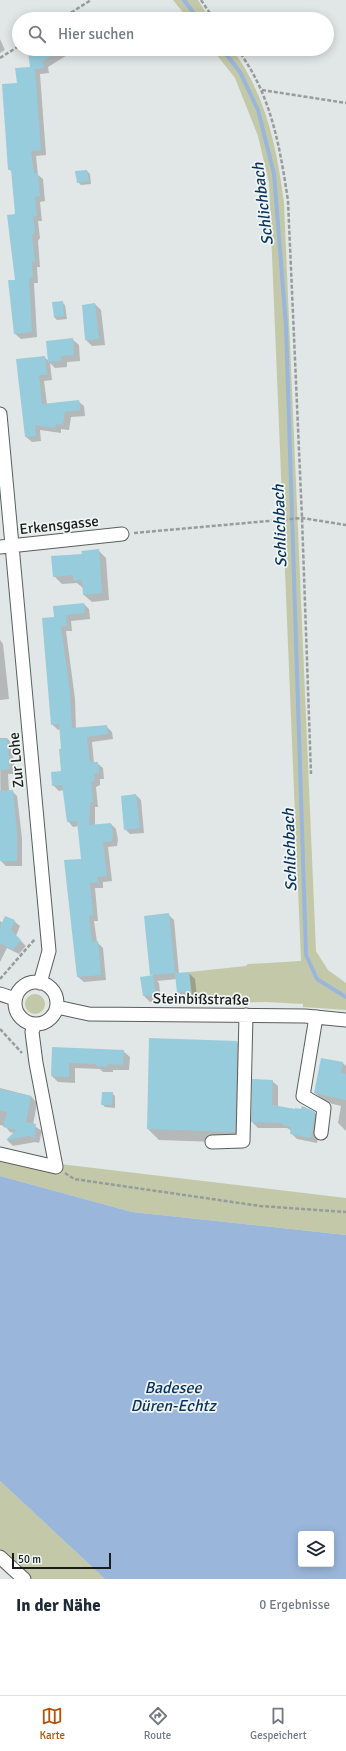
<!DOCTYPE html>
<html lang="de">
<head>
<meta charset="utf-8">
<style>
	:root { --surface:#fff; --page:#f6f6f7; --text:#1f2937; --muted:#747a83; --line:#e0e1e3; --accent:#b45309 }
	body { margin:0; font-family:Signika,sans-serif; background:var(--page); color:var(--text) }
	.controls { position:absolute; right:12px; bottom:12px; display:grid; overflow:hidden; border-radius:4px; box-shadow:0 2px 10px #0003 }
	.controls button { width:36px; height:36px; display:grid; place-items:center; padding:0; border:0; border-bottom:1px solid var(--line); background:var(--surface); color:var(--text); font:20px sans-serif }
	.scale { position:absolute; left:12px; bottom:10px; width:99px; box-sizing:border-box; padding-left:4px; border:2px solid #1b1d1d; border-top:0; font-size:11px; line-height:14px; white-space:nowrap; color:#1b1d1d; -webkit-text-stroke:3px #eef5f3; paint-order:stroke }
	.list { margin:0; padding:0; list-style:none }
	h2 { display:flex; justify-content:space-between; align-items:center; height:52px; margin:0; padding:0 16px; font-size:17px }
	h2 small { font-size:13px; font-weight:400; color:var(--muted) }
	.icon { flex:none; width:22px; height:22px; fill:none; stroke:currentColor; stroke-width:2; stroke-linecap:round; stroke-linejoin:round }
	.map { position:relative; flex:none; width:346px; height:1579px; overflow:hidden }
	.search { position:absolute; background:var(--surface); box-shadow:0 2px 10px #0003; left:12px; right:12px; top:12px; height:44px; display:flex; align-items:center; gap:10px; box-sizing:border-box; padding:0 14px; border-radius:22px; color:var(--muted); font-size:15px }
	.sheet { height:116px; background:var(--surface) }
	nav { display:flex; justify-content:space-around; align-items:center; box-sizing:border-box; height:56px; border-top:1px solid var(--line); background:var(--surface); font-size:11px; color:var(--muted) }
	nav a { display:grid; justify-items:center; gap:2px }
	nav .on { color:var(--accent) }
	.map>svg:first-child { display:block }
	.green { fill:#c3c9a8 }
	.water { fill:#9ab6da; fill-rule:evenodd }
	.shadow { fill:#0003 }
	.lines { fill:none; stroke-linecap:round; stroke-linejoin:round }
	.stream { stroke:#9ab6da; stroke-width:4 }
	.building { fill:#97ccdd }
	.minor-casing { stroke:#595e5d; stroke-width:15 }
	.path { stroke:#979b9b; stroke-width:2.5; stroke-dasharray:4 2; stroke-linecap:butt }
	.minor { stroke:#fff; stroke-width:13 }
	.labels { text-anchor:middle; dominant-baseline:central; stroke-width:3.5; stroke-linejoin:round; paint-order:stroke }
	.street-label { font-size:15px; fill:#1b1d1d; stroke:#eef5f3 }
	.water-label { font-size:16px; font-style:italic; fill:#0a315e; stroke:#eef5f3 }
</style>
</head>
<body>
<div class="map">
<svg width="346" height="1579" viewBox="0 0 346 1579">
	<rect width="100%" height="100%" fill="#e1e7e6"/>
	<path class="green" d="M173,0H198L210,19H188Z
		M212,49H232C266,94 277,148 284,203L316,951L328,970L346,983V1010L303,1007V1004L266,1002L193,1003L189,972L246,966L248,964L301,961L269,183L258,136L235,78Z
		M25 1004a10 10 0 1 1 20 0a10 10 0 1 1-20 0Z
		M0,1159L60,1164L346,1198V1235L132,1212L0,1176Z
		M0,1481L105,1579H31L0,1552Z"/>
	<path class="water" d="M0,1176L132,1212L346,1235V1579H105L0,1481ZM301,1534H331V1564H301Z"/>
	<path class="shadow" d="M0,39L5,50L0,53Z
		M34,49H69L67,50L69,54L48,67L49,73L40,74L46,155L36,156L38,175L43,179L45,201L40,202L42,221H38L40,238L38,241L40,267H37L38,283H34L37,337L21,339L15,334L17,215L12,172L9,169L18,84L31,68Z
		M87,171L90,174L91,184L81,185L78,182Z
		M62,302L65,305L67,319L57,320L54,317Z
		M95,304L101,310L105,345L92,346L86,340L83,306Z
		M72,339L79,345L80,361L67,362V367L55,368L50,363L52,380L44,381L47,404L78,401L84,406L85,416L71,417L69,430L61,429V433L40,430L41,441L32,442L26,437L17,360L44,357L49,361Z
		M98,550L106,558L109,600L92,602L84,595L83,588L77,583L62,584L54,576L83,554Z
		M84,604L89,609L90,619L71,621L72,631H66L75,699L76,729L106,726L112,732L113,739L92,742L94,763H97L103,768L104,779H100V785L96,787L98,807H95V825L111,824L116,829L118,840L117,846L108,847L112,881L103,882V888H95L98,921H94L97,942L103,948L106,980L84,982L78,977L82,860L79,826L73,827L68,821L64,790L59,791L53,785L62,772V750L60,729L58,730L52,724L55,618Z
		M0,640L3,644L9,699L0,700Z
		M0,738H7L12,744L15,774H8L9,791H12L17,796L22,838V866H6L1,861Z
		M136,795L141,800L144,833L130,834L125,829Z
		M168,914L174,920L179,974L189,973L195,979L197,997L184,998L178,992L177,979L157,981L159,983L161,1001L150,1002L144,996L153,976L145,917Z
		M0,921L3,923L14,921L20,926L16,936L26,946L19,954L7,948L0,962Z
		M237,1042L248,1053L246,1143L159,1140L148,1129Z
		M53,1048L123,1051L130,1057L129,1070H113V1072H103L100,1069L75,1068V1083L58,1082L52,1076Z
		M343,1063L346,1066V1131L338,1123L341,1106L325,1102L315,1093Z
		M272,1081L278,1086V1107L302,1110L303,1108L315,1113L321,1119L317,1143L297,1139L291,1133L292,1131L287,1128H258L252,1122Z
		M0,1088L31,1096L37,1103L33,1125L42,1131L39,1143L35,1142L13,1146L7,1140L14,1133L10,1132L5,1126L0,1125Z
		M112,1093L115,1096V1108L105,1107L102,1104Z"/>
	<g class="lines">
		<path class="stream" d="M184,0L198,19
			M222,49L240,72L258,110L274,174L286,326L306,955L317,979L346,997"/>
	</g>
	<path class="building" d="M32,49H63L43,61L44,68L35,69L41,150L31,151L34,173H38L40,196L35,197L37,216H33L35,232L32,235L35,261L32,262L33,278H29L32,332L14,334L8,280H15L7,215L15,214L11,169L8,170L2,84L17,83L15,68L30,67L28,52Z
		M87,170L89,181L77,183L75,171Z
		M63,301L64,316L54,317L52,302Z
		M95,303L99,339L85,340L82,305Z
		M73,338L74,355L61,356V361L48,362L46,341Z
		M45,356L47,375H39L42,404L79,400L80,410L65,412L63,425L56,424L55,428L35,425L36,436L25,437L16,359Z
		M99,549L102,593L83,595L82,580L73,581V575L53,577L51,556L82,554L81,551Z
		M84,603L85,613L66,615L67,626H61L70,693L72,728L107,725L108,734L87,737L90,762H98L99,773L94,774L95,780L91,782L93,802H90L89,825L111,823L113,834L112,841L103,842L107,876L97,877L98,882L90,883L93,915L89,916L92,942L98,941L101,975L77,977L64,860L81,859L77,821L67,822L62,785L52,786L51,772L61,771L59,749H61L59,724L51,725L42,618L54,617L53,606Z
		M7,738L10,769L0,770V739Z
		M13,790L17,832V861H0V791Z
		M136,794L140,828L124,830L121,796Z
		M169,913L175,973L150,975L144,916Z
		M5,916L15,920L11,930L21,940L13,950L0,943V927Z
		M189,972L191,991L177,993L175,973Z
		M153,975L156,995L143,996L140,977Z
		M149,1038L237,1041L235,1132L147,1129Z
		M52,1047L124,1050L123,1065L108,1064L107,1067L96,1066V1064L69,1063V1077L51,1076Z
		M321,1058L343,1062L341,1073L346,1074V1100L314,1093Z
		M252,1079L273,1080L272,1105L295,1109V1108L301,1109L302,1106L315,1112L311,1138L290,1134L291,1127L283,1125V1123L251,1122Z
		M0,1089L31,1096L26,1122L36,1124L34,1138L29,1136L6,1140L16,1130L3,1127L7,1112L0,1110Z
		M102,1092H113L112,1105H101Z"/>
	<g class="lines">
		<g class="minor-casing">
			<path id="minor" d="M0,414L49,951L40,983
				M0,547L122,534
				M15 1003a21 21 0 1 1 42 0a21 21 0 1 1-42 0Z
				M0,994L15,999
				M57,1007L89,1014L305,1016L346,1020
				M316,1017L303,1096L324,1108L321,1133
				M212,1142L243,1141L246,1015
				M0,1154L56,1167L36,1063L32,1032L35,1024
				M0,1557L24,1579"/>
		</g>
		<path class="path" d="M201,0L214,19
			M61,19L91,0
			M237,49C271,93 280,147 288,201L302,518L311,774
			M0,58L19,46
			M262,90L346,103
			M134,533L302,518L346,525
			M0,979L35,939
			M0,1029L22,1053
			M65,1173L74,1179L260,1206L346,1212"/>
		<use href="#minor" class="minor"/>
	</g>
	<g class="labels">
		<g class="street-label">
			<text transform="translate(59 525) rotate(-6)">Erkensgasse</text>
			<text transform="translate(16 760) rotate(-95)">Zur Lohe</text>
			<text transform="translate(201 999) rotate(1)">Steinbißstraße</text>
		</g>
		<g class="water-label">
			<text transform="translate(263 204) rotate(-97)">Schlichbach</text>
			<text transform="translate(280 526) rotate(-92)">Schlichbach</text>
			<text transform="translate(290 850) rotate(-92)">Schlichbach</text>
			<text x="173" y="1388">Badesee<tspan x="173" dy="18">Düren-Echtz</tspan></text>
		</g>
	</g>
</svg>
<div class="controls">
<button><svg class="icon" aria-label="layers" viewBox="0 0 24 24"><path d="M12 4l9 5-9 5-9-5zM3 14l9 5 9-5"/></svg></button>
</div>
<div class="scale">50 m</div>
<div class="search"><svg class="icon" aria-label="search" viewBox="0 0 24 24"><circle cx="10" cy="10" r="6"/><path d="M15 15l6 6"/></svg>Hier suchen</div>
</div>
<section class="sheet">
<h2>In der Nähe<small>0 Ergebnisse</small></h2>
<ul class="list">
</ul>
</section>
<nav>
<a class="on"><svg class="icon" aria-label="map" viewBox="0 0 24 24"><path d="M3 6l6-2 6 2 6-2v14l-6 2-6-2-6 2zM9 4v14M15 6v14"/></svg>Karte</a>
<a><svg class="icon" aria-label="directions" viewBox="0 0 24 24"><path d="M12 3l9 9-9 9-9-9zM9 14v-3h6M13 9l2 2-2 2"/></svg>Route</a>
<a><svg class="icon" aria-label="saved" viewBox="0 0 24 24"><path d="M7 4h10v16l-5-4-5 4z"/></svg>Gespeichert</a>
</nav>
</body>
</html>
